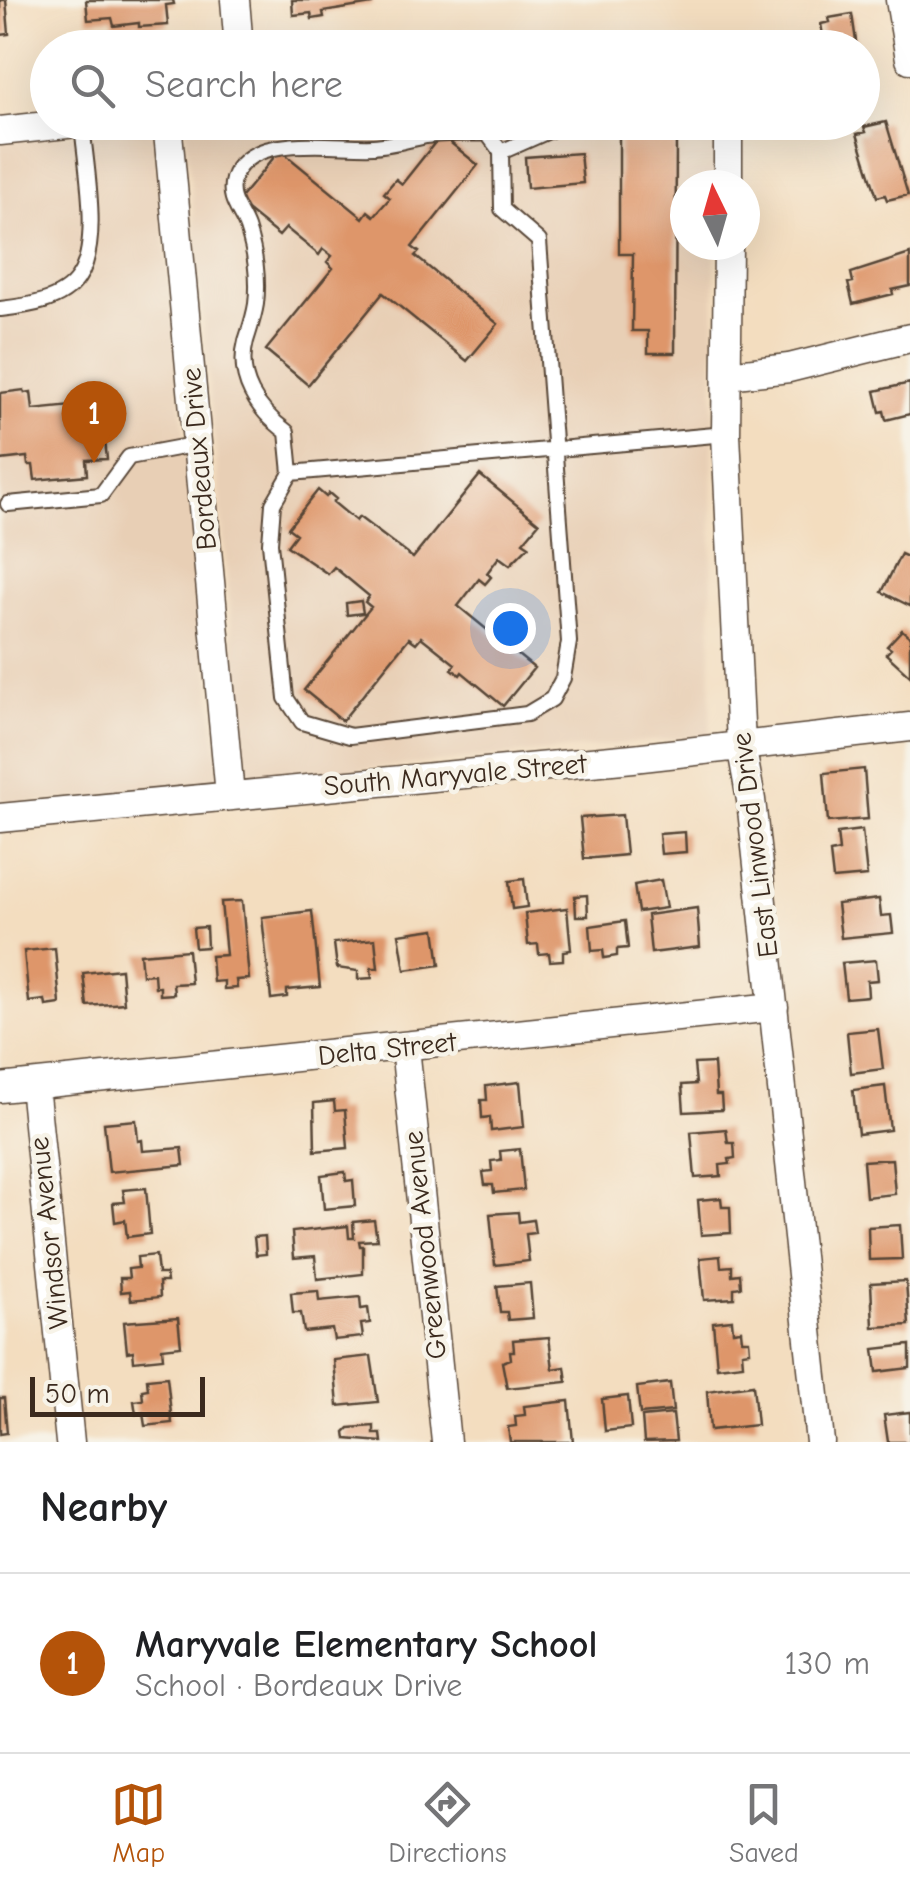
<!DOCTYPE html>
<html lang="en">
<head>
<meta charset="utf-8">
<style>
	:root { --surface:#fff; --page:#f2f2f2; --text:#202124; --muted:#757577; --line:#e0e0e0; --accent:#b45309 }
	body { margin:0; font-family:"Comic Neue",sans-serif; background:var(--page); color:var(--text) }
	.compass { position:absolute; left:670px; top:170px; width:90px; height:90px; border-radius:50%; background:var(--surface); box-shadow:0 10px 40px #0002; rotate:355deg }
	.scale { position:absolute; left:30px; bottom:25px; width:175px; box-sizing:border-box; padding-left:10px; border:5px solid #3b2a1e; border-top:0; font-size:28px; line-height:35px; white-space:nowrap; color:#3b2a1e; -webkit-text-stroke:8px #f7f3e8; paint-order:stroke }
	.you { position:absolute; left:510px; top:628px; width:35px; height:35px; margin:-25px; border:8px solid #fff; border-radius:50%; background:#1a73e8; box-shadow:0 0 0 15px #1a73e833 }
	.badge { display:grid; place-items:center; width:65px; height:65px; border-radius:50%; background:var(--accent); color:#fff; font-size:32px; font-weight:700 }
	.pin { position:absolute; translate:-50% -82px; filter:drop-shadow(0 2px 5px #0008) }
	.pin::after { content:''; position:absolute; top:52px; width:35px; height:30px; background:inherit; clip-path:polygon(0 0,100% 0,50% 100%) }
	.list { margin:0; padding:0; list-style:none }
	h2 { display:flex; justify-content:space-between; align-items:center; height:130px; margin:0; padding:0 40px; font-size:42px }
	h2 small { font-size:32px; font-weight:400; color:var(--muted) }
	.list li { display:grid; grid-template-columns:65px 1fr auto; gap:30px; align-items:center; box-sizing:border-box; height:180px; padding:0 40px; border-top:2px solid var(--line) }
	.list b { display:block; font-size:38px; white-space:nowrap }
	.list p { margin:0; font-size:32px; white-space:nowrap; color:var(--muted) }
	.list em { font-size:32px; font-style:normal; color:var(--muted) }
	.icon { flex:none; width:55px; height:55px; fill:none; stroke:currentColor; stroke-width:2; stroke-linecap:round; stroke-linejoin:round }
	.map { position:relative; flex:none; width:910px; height:1442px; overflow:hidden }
	.search { position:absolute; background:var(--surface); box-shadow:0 10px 40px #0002; left:30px; right:30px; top:30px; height:110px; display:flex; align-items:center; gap:25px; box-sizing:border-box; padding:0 35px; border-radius:55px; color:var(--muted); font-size:38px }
	.sheet { height:310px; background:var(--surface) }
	nav { display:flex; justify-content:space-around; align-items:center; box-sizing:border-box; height:140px; border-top:2px solid var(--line); background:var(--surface); font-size:28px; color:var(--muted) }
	nav a { display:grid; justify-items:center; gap:5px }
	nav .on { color:var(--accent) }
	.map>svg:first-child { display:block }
	.built { fill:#e8cfb5 }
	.building { fill:#de966a }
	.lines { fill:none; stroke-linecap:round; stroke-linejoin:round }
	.lane-casing { stroke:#574536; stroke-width:18 }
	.street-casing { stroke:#574536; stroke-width:31 }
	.lane { stroke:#fff; stroke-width:14 }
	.street { stroke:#fff; stroke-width:28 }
	.labels { text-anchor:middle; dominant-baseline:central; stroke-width:9; stroke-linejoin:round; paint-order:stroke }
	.street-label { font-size:28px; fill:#3b2a1e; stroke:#f7f3e8 }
</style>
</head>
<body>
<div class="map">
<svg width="910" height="1442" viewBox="0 0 910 1442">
	<rect width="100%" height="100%" fill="#f7f3e8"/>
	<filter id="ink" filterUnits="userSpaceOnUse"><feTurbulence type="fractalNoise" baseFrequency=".01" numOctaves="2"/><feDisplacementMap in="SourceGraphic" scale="20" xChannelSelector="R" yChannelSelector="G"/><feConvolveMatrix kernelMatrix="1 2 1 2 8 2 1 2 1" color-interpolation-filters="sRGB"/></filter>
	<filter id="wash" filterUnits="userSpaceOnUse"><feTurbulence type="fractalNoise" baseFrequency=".0048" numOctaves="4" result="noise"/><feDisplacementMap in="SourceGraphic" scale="40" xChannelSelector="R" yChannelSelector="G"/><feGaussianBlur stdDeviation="2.25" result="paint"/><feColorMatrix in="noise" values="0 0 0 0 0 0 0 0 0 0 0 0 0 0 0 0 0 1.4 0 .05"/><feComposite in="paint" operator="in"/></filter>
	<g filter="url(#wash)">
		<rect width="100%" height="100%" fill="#f3ddbf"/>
		<path class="built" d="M185,123H716L715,185H685V245H715L710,735L246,781Z
			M153,126L220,785L0,806V141Z"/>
		<g id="blocks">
			<path class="building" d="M0,0H6L9,34L0,35Z
				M86,0H173L174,4L166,5L168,25L139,27V23L114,26L112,18L88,20Z
				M292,0H371L372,4L323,12L324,17L312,19L311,13L293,15Z
				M852,14L857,48H825L821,24L830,22L829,18Z
				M886,122L908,195L887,200L885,195L877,197L857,134L866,132L864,127Z
				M441,135L478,165L412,247L419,252L415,256L498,324L467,361L383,293L308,385L266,350L333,268L327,262L332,256L323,249L319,255L286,228L279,236L237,202L280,150L363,218L368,211L374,216L390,198L384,193L396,179L402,184Z
				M619,136H676L675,353H648V331H632L633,254H619Z
				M580,153L583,183L527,188L525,157Z
				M910,254V286L892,290L893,294L853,304L848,283L853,282L851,273Z
				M910,383V414L886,420L884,411L880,412L875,391Z
				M24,390L25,393L31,392L33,410L101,403L107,459L86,460L87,475L35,480L33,465H28L27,457L0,460V393Z
				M480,475L539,523L523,542L529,546L510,565L499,557L487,573L491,577L485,584L479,579L458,606L534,668L503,706L462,672L460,675L452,669L455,664L421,637L416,643L409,638L342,721L304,690L371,607L365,602L369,596L334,567L328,574L287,546L296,534L288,528L318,490L326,497L329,493L336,499L333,502L356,521L359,517L413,558Z
				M901,554L910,558V606L882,592Z
				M361,601L363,613L347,615L346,603Z
				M902,630L910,637V676L886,654L891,649L887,646Z
				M864,769L868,819L828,822L824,773Z
				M622,815L626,855L584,859L580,818Z
				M862,830L867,876L833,879L830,853L839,851L837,833Z
				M685,832L686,852L661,854L659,834Z
				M524,879L527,907L512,909L509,881Z
				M661,880L666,908L638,912L634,885Z
				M587,895L588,916H576L575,896Z
				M879,899L881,916L891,915L893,933L841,938L837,904Z
				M242,901L249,979L236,980L237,988L224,989V981L213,982L211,956L226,955L221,902Z
				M567,908L571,950L563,951V960L550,961L549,953L539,954L538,944L528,945L525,913Z
				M697,908L700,947L651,953L647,915Z
				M312,911L320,987L287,990V997L271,999L262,917Z
				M625,921L628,948L617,949V956L604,958L603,950L592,951L590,926Z
				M206,927L207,947L195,948L193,928Z
				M435,929L440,965L405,970L399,934Z
				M375,939L378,968H371L372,978L358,979V971L337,968L334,943Z
				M55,948L60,1004L46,1006L45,1000L29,1002L24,951Z
				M188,950L191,983L173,984L174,994L160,995V987H155L154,974L142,975L140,954Z
				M876,960L878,980L867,981L868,996L846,998L842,963Z
				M121,969L124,1003L87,1006L83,973Z
				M878,1029L883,1069L851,1073L847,1032Z
				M714,1063L716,1095H721L722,1110L684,1112L682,1085L696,1084L694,1064Z
				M520,1082L524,1127L491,1131L490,1117L482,1118L481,1100H487L486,1086Z
				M885,1086L890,1130L858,1134L853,1090Z
				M334,1101L335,1111L345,1110L348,1148L315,1151L314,1103Z
				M136,1120L138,1141L142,1140L143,1151L182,1148L184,1165L109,1172L104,1123Z
				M726,1129L728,1143H734L735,1158L729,1159L730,1164L720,1165L721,1176L695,1178L691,1132Z
				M520,1149L524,1190L494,1193L493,1185H485L483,1172L492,1171L491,1161L501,1160L500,1151Z
				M892,1159L895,1194L866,1197L863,1161Z
				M345,1172L346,1181L353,1180L355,1206L324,1209L321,1175Z
				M146,1188L150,1234L127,1237L125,1220L115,1222L113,1203L125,1202L123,1190Z
				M721,1198L722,1207H730L731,1233L701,1235L698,1200Z
				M518,1212L519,1222L533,1220L535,1233L526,1234L529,1261L495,1265L490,1214Z
				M374,1220L377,1240L359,1241L360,1246H363V1274L317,1279L315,1256L294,1258L292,1232L348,1226L349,1238H354L353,1222Z
				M900,1225L902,1259L869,1260L868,1227Z
				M265,1236L266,1254L256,1255L254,1237Z
				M156,1255L158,1274H166L167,1282H159L160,1297L131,1300L130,1291L121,1292L120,1278H129L128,1269L138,1268L137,1257Z
				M720,1256L721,1267L732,1266V1275L740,1274L741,1287L734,1288V1298L704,1300L700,1258Z
				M906,1281L909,1325L873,1327L871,1283Z
				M530,1283L533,1318L508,1320L507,1312H500L497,1286Z
				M318,1291L319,1301L360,1297L361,1309L368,1308L370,1323L361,1324L363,1337L334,1340L332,1329L304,1332L301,1313H293L291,1293Z
				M178,1318L181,1346L162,1348L163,1358L134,1361L133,1351L127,1352L124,1322Z
				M732,1320L733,1331L741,1330L742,1340H749L750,1351L742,1352L743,1364L717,1367L713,1322Z
				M549,1337L553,1369L565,1367L567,1382L507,1388L502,1362L511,1359L510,1351H514L513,1340Z
				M910,1345V1368L877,1372L874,1349Z
				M371,1356L378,1402L338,1406L334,1360Z
				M167,1377L172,1423L145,1426L143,1413L136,1414L134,1401L143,1400L142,1390L148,1389L147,1379Z
				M670,1383L673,1411L640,1414L637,1387Z
				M753,1385L757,1425L710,1430L707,1391Z
				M628,1396L631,1428L605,1431L602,1399Z
				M0,1398H4L7,1433L0,1434Z
				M569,1401L573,1442H510L508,1427L516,1426L515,1416L525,1415L524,1406Z
				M910,1412V1442H888L884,1415Z
				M673,1414L676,1441L644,1442L642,1417Z
				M374,1426V1434H381L382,1442L346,1439L345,1432L349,1428Z"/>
		</g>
	</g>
	<g filter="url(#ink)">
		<use href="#blocks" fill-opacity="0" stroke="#574536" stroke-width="2.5"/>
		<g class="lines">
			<g class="lane-casing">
				<path id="lane" d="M501,152L553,129V122
					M0,309C26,306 62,302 78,278C102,244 85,164 82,123
					M291,473L287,432C257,410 236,379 246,341C250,328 254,317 256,304C259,279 255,252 247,228C241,211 227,200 233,179C248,131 336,148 373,146C391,145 408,140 426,136C445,133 467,134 487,133L501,152L502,209L539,241L569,642L563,678L552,699L527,714L350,736L302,722L286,698L270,543L273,504L291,473L726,434
					M8,504L101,495L129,457L198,444"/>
			</g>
			<g class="street-casing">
				<path id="street" d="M235,0L239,48
					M900,0L910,59
					M167,122L230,795
					M0,131L86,122
					M728,185V122
					M728,245L726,434L741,744L751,800L820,1442
					M727,375L789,368L910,338
					M0,818L633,758L910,727
					M405,1047L446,1442
					M34,1085L70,1442
					M0,1088L774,1007"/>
			</g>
			<use href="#lane" class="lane"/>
			<use href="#street" class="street"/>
		</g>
	</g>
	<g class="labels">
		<g class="street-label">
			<text transform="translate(199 459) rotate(-95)">Bordeaux Drive</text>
			<text transform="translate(455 775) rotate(-5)">South Maryvale Street</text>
			<text transform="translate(755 845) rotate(-97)">East Linwood Drive</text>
			<text transform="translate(387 1049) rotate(-6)">Delta Street</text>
			<text transform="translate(49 1233) rotate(-96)">Windsor Avenue</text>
			<text transform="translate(425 1245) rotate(-96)">Greenwood Avenue</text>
		</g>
	</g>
</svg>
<svg class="compass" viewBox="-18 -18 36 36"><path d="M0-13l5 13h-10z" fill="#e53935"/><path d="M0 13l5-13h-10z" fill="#757577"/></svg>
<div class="scale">50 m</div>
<div class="you"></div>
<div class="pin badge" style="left:94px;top:463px">1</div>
<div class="search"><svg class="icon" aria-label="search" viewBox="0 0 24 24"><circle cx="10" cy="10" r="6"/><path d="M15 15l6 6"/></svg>Search here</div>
</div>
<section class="sheet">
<h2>Nearby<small></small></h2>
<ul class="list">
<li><span class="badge">1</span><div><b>Maryvale Elementary School</b><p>School · Bordeaux Drive</p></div><em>130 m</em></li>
</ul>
</section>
<nav>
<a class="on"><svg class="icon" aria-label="map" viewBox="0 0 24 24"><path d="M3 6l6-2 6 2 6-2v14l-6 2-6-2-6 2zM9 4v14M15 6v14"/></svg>Map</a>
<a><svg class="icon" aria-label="directions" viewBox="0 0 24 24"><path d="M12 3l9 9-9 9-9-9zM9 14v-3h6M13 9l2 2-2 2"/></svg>Directions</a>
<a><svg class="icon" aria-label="saved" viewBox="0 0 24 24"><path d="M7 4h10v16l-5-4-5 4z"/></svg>Saved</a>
</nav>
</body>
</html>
